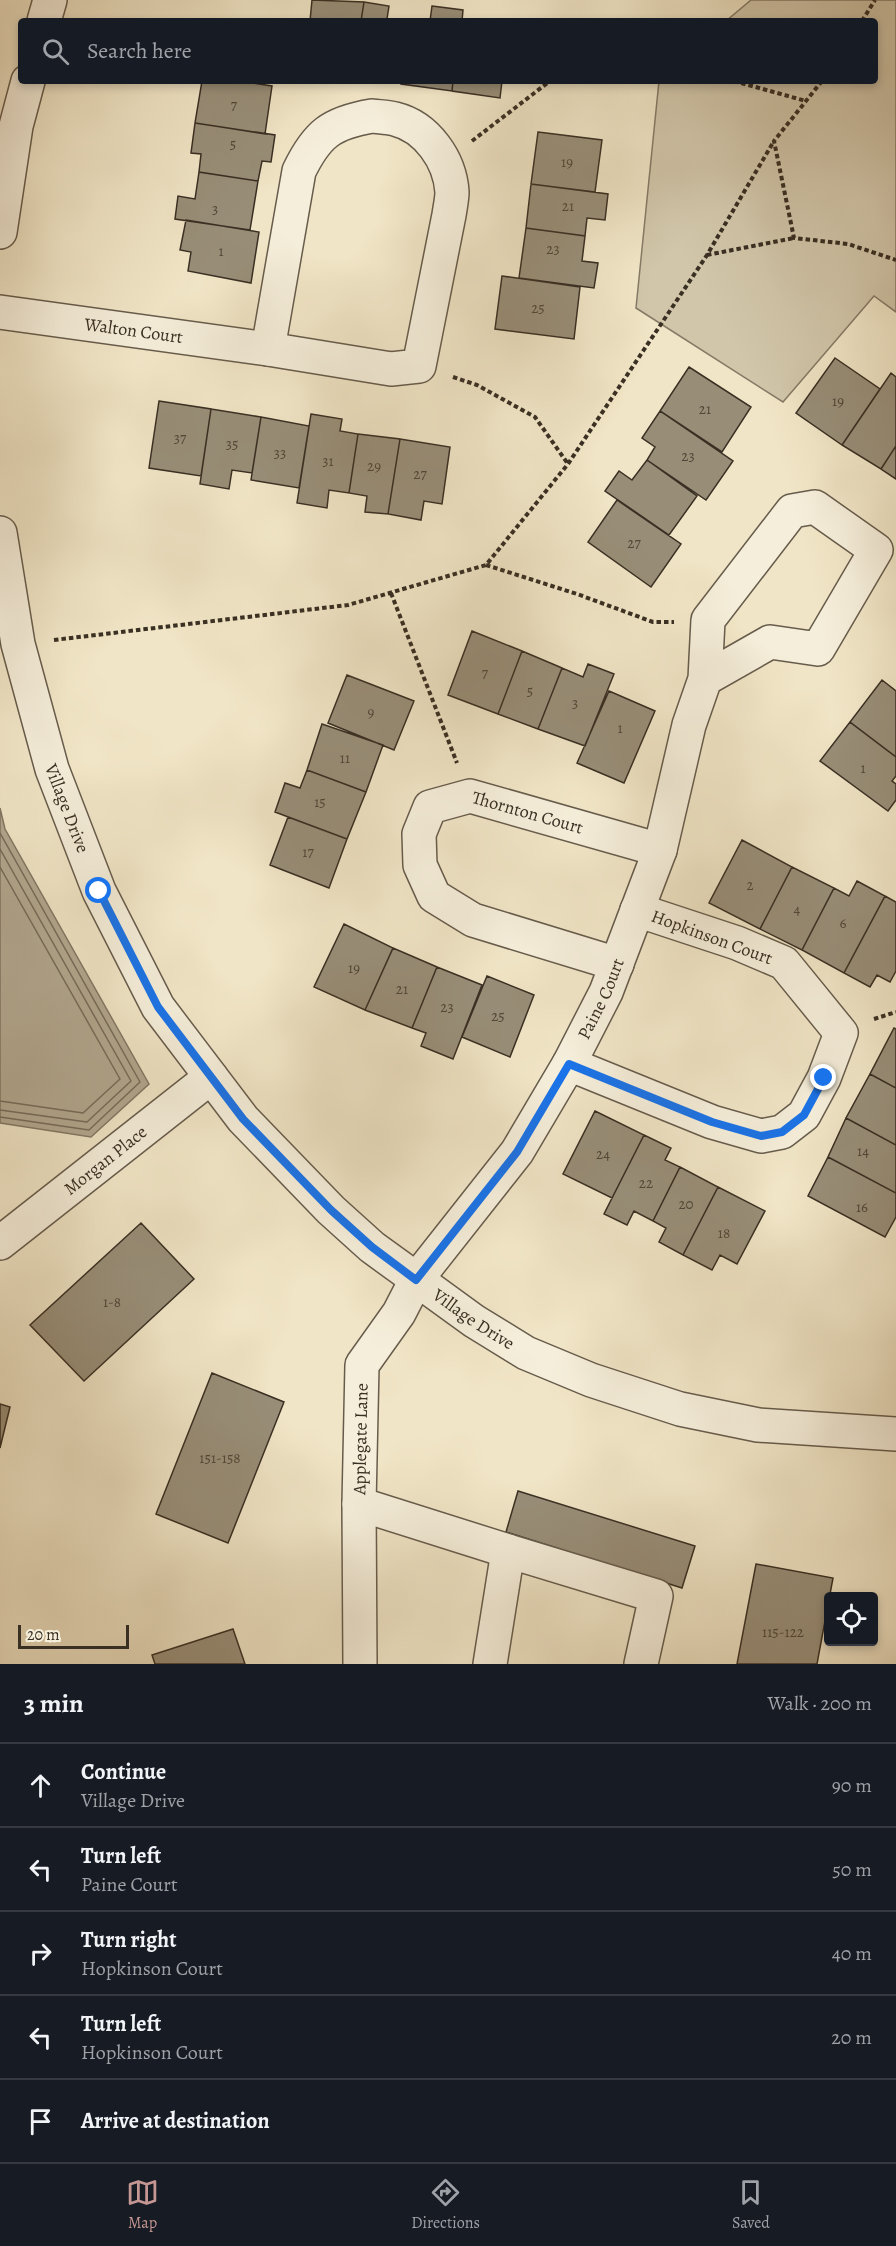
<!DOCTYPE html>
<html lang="en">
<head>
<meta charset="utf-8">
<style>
	:root { --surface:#171b24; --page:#242831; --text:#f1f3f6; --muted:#9ea1a6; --line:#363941; --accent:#c59692 }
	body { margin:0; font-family:Alegreya,serif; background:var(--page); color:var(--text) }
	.controls { position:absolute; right:18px; bottom:18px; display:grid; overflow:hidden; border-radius:6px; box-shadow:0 3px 9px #0003 }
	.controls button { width:54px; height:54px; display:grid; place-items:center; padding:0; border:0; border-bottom:2px solid var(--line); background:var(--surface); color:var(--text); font:30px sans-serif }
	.scale { position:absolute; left:18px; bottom:15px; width:111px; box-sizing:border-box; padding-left:6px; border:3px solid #392f23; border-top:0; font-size:16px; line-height:21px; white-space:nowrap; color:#392f23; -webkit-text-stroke:4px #f5eeda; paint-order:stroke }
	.stop { position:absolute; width:18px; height:18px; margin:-14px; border:4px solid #1a73e8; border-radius:50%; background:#fff }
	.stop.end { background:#1a73e8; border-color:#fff; box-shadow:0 2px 6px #0008 }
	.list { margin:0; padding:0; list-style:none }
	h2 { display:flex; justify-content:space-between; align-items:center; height:78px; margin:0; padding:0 24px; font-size:26px }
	h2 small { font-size:20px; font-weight:400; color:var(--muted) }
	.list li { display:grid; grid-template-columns:39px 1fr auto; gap:18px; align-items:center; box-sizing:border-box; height:84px; padding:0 24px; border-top:2px solid var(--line) }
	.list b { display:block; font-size:22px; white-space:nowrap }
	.list p { margin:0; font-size:20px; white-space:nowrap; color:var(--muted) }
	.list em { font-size:20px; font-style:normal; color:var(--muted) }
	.icon { flex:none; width:33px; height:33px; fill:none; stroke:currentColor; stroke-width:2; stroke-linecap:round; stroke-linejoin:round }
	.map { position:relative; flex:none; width:896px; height:1664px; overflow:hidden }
	.search { position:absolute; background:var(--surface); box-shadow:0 3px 9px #0003; left:18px; right:18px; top:18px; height:66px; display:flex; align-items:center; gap:15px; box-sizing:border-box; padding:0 21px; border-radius:6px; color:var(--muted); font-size:22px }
	.sheet { height:498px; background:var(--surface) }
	nav { display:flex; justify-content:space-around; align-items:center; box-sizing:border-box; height:84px; border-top:2px solid var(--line); background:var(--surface); font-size:16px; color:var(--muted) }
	nav a { display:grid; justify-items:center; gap:3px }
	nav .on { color:var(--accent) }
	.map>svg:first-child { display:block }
	.green { fill:#d1c6aa; stroke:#857a66; stroke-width:1.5 }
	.water { fill:#b2a78f; stroke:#827764; stroke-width:1.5 }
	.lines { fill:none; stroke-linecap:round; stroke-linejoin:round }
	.shore { stroke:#766b59; stroke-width:1.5 }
	.building { fill:#988e78; stroke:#392f23; stroke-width:1.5 }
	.minor-casing { stroke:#675c4c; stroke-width:36 }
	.path { stroke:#392f23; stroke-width:4; stroke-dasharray:4.5 3; stroke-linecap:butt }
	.minor { stroke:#f5eeda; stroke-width:33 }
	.route { stroke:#1a73e8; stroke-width:8 }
	.labels { text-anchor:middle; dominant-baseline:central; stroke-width:5; stroke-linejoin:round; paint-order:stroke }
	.number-label { font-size:15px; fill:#514738 }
	.street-label { font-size:18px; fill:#392f23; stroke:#f5eeda }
</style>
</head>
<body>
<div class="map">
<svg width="896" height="1664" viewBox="0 0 896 1664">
	<rect width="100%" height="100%" fill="#f0e5c6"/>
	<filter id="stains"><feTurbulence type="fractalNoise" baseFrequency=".00333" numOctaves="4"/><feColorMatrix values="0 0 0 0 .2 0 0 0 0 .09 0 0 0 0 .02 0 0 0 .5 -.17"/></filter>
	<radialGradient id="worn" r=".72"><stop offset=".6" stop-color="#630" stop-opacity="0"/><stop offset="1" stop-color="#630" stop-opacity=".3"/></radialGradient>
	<path class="green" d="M751,0H896V312L874,296L783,402L636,308L659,81H875V21H726Z"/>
	<path class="water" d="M0,808L5,829L149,1084L91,1137L0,1123Z"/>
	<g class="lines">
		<path class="shore" d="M0,833L140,1082L89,1130L0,1117
			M0,849L131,1081L87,1122L0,1110
			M0,867L120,1079L83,1113L0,1101"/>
	</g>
	<path class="building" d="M312,0L364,2L361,21H310Z
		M364,2L389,6L387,19L403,21H361Z
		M432,6L463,10L462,21H430Z
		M202,81H239L272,86L265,134L195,123Z
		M401,81H453L452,91L401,84Z
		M453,81H502L500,98L452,91Z
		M195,123L275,135L271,162L262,161L258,181L199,172L201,154L191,153Z
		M538,132L602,140L595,192L531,184Z
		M199,172L258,181L250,230L175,219L178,196L195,199Z
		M531,184L608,194L605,220L587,218L585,236L526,228Z
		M186,220L259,232L251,283L188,271L191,252L180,250Z
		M526,228L585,236L582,261L598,263L594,288L519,278Z
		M502,276L580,287L574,339L495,329Z
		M835,358L880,389L842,445L796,413Z
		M689,367L751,407L722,452L660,411Z
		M891,373L896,377V446L881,469L842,445Z
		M159,401L211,409L201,476L149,468Z
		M211,409L261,417L252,473L232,470L229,489L200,484Z
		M660,411L733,461L706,500L647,460L655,447L642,438Z
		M311,414L342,419L340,431L358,434L349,493L329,490L327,508L297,503Z
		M261,417L309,426L299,488L251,480Z
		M358,434L400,439L388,514L365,512L367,496L349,493Z
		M400,439L450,447L442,504L424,501L421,520L388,514Z
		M896,446V479L881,469Z
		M647,460L697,496L669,535L605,491L619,471L632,480Z
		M617,500L681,544L651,587L588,542Z
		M472,631L522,651L498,714L448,695Z
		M522,651L562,668L538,729L498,714Z
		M588,664L614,674L585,746L538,729L562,668L583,677Z
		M347,675L414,701L394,750L328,723Z
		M882,680L896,691V757L850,722Z
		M609,691L655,711L624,783L577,763Z
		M850,722L896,757V776L892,781L896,784V800L888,811L820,761Z
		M322,724L383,745L366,792L307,770Z
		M307,770L366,792L347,839L275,812L285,783L300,788Z
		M288,817L347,839L329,888L270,865Z
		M742,840L792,867L760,929L709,903Z
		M792,867L834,888L802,950L760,929Z
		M857,881L885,896L844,973L802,950L834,888L849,896Z
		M885,896L896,902V971L890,982L877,975L870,987L844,973Z
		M344,924L393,948L365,1010L314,987Z
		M393,948L437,967L412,1028L365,1010Z
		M437,967L482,985L453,1059L421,1046L426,1033L412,1028Z
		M487,976L534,995L510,1057L462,1037Z
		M894,1028L896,1029V1088L870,1074Z
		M870,1074L896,1088V1145L846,1118Z
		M595,1111L644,1135L612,1198L563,1174Z
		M846,1118L896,1145V1193L828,1157Z
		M644,1135L671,1148L665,1160L680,1167L653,1221L634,1211L627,1225L604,1214Z
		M828,1157L896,1193V1217L885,1237L808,1196Z
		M680,1167L718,1187L683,1255L659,1242L666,1228L653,1221Z
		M718,1187L765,1211L737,1264L720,1255L712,1270L683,1255Z
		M141,1223L194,1279L84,1381L30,1325Z
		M212,1373L284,1402L228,1543L156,1514Z
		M0,1404L10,1407L0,1448Z
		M518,1491L695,1546L682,1588L506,1532Z
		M756,1564L833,1578L817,1664H737Z
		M233,1629L245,1664H155L152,1655Z"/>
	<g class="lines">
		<g class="minor-casing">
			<g id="minor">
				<path d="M44,21L50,0"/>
				<path d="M372,116C379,117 388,117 395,119C427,127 450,160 452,192C452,199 450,208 449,215L419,366L391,369L268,349L299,171C317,134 331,123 372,116Z"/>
				<path d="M0,232L16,126L28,81"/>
				<path id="s1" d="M0,312L268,349"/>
				<path id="s2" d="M0,533L18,644L52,769L99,891L158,1007L243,1119L331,1210L372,1247L474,1321L526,1353L591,1380L680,1409L758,1425L896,1434"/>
				<path id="s3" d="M617,964L473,920L434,896L420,865L419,834L430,807L470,796L660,850"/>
				<path d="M569,1064L712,1122L761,1136L782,1132L804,1115L824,1078L841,1033L784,963L737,943L637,910"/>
				<path id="s4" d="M0,1243L211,1077"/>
				<path d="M359,1504L508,1551"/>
				<path id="s5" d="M360,1664L359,1504L362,1365L399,1313L416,1280L517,1152L569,1064L606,992L660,850L689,725L705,679L708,620L792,511L815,507L876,550L818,649L770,642L705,679"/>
				<path d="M490,1664L508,1551L656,1596L641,1664"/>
			</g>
		</g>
		<path class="path" d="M862,21L875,0
			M734,81L806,101
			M822,81L774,141L794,238L848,244L896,260
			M472,141L550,81
			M707,255L794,238
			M453,377L477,385L535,417L568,464
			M486,565L577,594L653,622H674
			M391,593L457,763
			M54,640L348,605L486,565L568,464L707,255L774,141
			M874,1019L896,1012"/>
		<use href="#minor" class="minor"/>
	</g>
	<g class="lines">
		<path class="route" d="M99,891L158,1007L243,1119L331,1210L372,1247L416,1280L517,1152L569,1064L712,1122L761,1136L782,1132L804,1115L824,1078"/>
	</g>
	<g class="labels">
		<g class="number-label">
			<text x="234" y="105">7</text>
			<text x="233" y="144">5</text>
			<text x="567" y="162">19</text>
			<text x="568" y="206">21</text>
			<text x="215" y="209">3</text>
			<text x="553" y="249">23</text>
			<text x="221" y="251">1</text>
			<text x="538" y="308">25</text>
			<text x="838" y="401">19</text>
			<text x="705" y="409">21</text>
			<text x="180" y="438">37</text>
			<text x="232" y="444">35</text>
			<text x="280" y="453">33</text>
			<text x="688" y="456">23</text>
			<text x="328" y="461">31</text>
			<text x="374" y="466">29</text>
			<text x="420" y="474">27</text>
			<text x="634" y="543">27</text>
			<text x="485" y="673">7</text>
			<text x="530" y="691">5</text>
			<text x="575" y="703">3</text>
			<text x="371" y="712">9</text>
			<text x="620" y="728">1</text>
			<text x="345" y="758">11</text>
			<text x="863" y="768">1</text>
			<text x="320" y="802">15</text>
			<text x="308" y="852">17</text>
			<text x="750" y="885">2</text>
			<text x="797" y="909">4</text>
			<text x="843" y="923">6</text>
			<text x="354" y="968">19</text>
			<text x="402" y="989">21</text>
			<text x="447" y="1007">23</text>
			<text x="498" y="1016">25</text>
			<text x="863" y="1151">14</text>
			<text x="603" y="1154">24</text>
			<text x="646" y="1183">22</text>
			<text x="686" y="1204">20</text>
			<text x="862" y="1207">16</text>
			<text x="724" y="1233">18</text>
			<text x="112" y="1302">1-8</text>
			<text x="220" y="1458">151-158</text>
			<text x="783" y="1632">115-122</text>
		</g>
		<g class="street-label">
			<text stroke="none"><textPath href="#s1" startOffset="135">Walton Court</textPath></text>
			<text stroke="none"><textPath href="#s2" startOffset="284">Village Drive</textPath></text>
			<text stroke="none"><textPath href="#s3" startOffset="392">Thornton Court</textPath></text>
			<text transform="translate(712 937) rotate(20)">Hopkinson Court</text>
			<text stroke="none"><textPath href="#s5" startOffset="738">Paine Court</textPath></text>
			<text stroke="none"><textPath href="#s4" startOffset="134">Morgan Place</textPath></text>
			<text stroke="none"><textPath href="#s2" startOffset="950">Village Drive</textPath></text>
			<text stroke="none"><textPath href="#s5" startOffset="225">Applegate Lane</textPath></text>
		</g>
	</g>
	<rect width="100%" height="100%" filter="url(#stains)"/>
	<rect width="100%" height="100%" fill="url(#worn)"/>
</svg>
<div class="controls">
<button><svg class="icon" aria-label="locate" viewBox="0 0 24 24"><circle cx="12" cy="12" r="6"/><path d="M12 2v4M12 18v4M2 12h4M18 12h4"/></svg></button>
</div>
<div class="scale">20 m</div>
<div class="stop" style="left:99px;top:891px"></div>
<div class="stop end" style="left:824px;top:1078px"></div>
<div class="search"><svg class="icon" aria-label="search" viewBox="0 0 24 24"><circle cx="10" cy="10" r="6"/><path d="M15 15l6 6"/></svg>Search here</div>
</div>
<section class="sheet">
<h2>3 min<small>Walk · 200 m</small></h2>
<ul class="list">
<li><svg class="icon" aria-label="ahead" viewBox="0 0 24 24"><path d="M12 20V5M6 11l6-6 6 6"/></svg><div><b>Continue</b><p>Village Drive</p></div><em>90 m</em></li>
<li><svg class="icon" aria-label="left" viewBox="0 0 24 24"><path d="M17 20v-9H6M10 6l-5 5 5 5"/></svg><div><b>Turn left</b><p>Paine Court</p></div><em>50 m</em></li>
<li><svg class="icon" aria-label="right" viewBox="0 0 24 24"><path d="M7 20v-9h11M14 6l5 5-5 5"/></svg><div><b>Turn right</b><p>Hopkinson Court</p></div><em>40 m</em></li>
<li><svg class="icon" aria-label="left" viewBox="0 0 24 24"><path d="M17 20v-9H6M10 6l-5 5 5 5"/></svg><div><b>Turn left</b><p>Hopkinson Court</p></div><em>20 m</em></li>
<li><svg class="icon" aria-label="arrive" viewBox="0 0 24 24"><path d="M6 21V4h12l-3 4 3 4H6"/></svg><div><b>Arrive at destination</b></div></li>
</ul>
</section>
<nav>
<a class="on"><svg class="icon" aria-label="map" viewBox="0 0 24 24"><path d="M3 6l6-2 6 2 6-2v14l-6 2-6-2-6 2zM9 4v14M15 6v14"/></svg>Map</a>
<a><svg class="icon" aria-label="directions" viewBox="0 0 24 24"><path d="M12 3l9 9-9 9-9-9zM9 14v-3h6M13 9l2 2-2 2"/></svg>Directions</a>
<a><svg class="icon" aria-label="saved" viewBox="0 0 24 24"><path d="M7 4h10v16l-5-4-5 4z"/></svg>Saved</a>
</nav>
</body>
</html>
